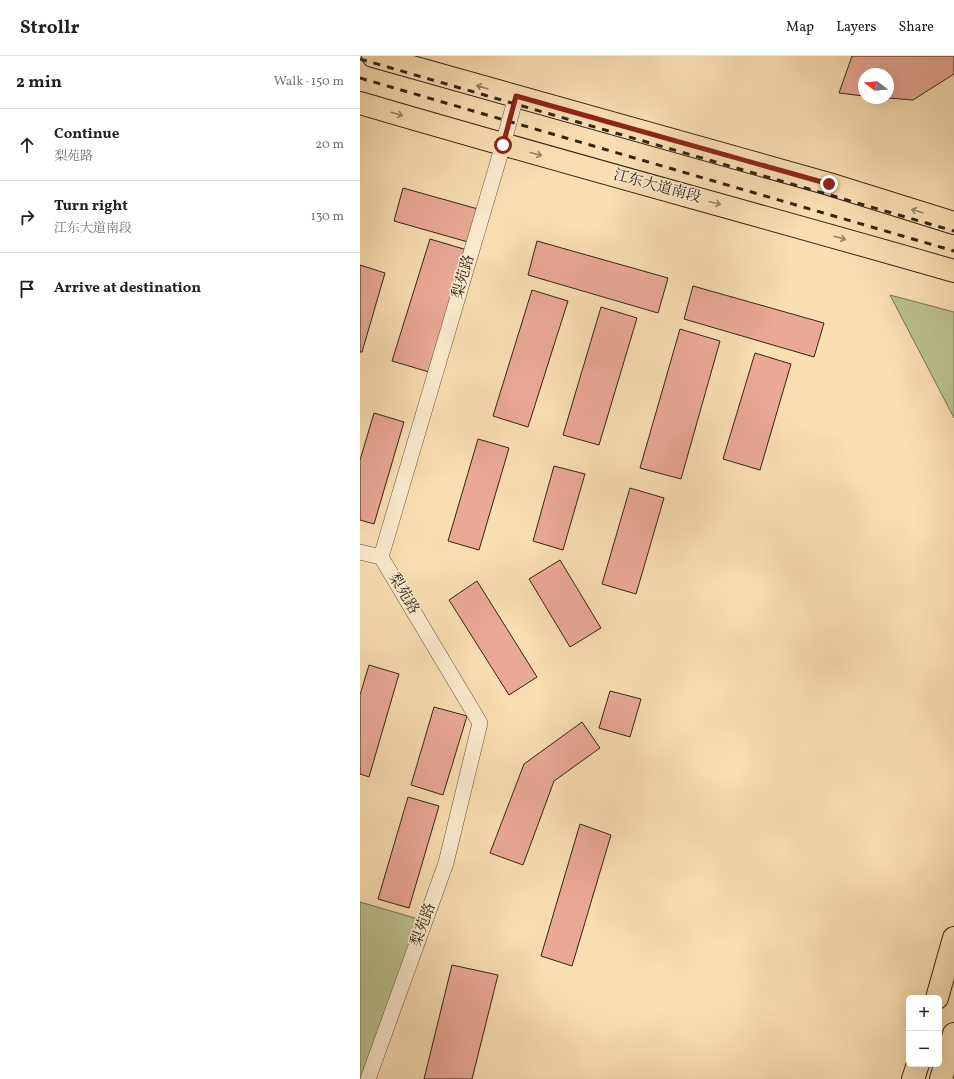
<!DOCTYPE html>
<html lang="en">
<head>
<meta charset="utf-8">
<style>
	:root { --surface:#fff; --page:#f6f6f6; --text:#202124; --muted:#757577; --line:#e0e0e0 }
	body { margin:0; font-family:Vollkorn,"Noto Serif SC",serif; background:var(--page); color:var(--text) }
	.controls { position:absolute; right:12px; bottom:12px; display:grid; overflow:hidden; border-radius:6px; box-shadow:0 4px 16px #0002 }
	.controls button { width:36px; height:36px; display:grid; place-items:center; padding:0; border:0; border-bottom:1px solid var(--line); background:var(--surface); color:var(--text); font:20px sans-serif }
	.compass { position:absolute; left:498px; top:12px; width:36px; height:36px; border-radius:50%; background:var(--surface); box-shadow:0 4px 16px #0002; rotate:286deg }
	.stop { position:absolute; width:12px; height:12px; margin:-9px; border:3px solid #8f2418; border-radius:50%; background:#fff }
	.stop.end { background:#8f2418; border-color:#fff; box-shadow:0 1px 4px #0008 }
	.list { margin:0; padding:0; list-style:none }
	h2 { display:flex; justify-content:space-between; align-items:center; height:52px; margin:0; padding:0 16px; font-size:17px }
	h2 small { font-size:13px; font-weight:400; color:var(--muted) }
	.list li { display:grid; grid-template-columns:26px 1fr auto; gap:12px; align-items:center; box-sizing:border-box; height:72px; padding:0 16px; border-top:1px solid var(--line) }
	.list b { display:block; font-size:15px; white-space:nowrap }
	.list p { margin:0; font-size:13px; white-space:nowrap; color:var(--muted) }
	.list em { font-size:13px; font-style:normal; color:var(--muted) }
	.icon { flex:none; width:22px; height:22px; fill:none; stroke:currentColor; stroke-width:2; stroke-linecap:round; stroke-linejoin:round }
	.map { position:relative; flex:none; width:594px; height:1023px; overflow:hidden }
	header { display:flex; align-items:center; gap:24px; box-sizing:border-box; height:56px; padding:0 20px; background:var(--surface); border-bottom:1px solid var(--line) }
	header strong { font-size:19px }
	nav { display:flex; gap:22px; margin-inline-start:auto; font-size:14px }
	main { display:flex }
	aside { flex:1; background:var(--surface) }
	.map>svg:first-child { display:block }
	.green { fill:#bbc28e; stroke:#777451 }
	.building { fill:#eaa995; stroke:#332514 }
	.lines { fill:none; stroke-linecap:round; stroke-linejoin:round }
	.minor-casing { stroke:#64533c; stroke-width:16 }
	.primary-casing { stroke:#332514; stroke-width:24 }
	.minor { stroke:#fbeacd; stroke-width:15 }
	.primary { stroke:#f9deb2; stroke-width:22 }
	.rail { stroke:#332514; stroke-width:3; stroke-dasharray:7 7; stroke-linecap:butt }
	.oneway { stroke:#968263 }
	.route { stroke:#8f2418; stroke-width:5 }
	.labels { text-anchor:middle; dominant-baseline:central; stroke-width:3; stroke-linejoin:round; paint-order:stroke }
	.street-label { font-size:15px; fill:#332514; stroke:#fbeacd }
</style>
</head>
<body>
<header>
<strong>Strollr</strong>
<nav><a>Map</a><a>Layers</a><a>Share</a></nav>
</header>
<main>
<aside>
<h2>2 min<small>Walk · 150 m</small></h2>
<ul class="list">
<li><svg class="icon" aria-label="ahead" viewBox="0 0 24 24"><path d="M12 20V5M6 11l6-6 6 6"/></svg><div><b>Continue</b><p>梨苑路</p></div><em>20 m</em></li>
<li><svg class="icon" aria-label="right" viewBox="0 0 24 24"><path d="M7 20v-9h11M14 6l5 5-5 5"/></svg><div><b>Turn right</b><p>江东大道南段</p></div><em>130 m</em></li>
<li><svg class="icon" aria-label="arrive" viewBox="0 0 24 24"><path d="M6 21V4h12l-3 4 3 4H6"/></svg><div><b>Arrive at destination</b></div></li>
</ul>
</aside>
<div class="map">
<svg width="594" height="1023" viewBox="0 0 594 1023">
	<rect width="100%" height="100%" fill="#f9deb2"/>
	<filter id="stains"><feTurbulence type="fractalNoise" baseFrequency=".005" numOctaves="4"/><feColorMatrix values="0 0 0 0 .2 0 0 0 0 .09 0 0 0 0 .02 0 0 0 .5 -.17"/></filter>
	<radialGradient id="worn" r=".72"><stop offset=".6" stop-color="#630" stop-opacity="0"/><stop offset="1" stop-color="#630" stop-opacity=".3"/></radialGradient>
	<path class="green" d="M530,239L594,256V362Z
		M0,846L65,865L8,1023H0Z"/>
	<path class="building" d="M492,0H594V18L553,44L528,42V18H504V40L479,37Z
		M43,132L118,153L108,186L34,165Z
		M70,183L107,194L69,316L32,305Z
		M177,185L308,222L298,257L168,219Z
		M0,209L25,217L2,296H0Z
		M333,230L464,267L454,301L324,263Z
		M172,234L208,245L168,371L133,360Z
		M241,251L277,262L239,389L203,379Z
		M320,273L360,285L321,423L280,412Z
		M395,297L431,308L400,414L363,403Z
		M14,357L44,366L14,468L0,464V404Z
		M118,383L149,392L119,494L88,485Z
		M194,410L225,418L203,494L173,485Z
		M270,432L304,442L276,538L242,528Z
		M200,504L241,572L210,591L169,523Z
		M117,525L177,621L149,639L89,544Z
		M9,609L39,618L9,721L0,718V639Z
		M250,635L281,643L270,681L239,672Z
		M74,651L107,660L83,739L51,729Z
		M222,666L240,692L194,725L163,809L130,797L164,708Z
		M48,741L79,750L49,852L18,843Z
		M220,768L251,779L212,910L181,900Z
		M92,909L138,919L112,1023H64Z"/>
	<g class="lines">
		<g class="minor-casing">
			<path id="minor" d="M0,496L21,501
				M8,1023L86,807L120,667L21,501L143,89L156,40"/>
		</g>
		<g class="primary-casing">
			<path id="primary" d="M13,0L469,128L594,167
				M0,47C197,105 396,158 594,215
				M577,942L594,882
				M553,1023L558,1008
				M581,1023L594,978"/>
		</g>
		<use href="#minor" class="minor"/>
		<use href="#primary" class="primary"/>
		<path class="rail" d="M0,3L594,175
			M0,22L594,195"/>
	</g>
	<defs><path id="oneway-shaft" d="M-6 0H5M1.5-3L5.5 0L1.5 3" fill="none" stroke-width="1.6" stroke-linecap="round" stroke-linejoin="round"/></defs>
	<g class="oneway">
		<use href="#oneway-shaft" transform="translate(122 31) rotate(-164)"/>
		<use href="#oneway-shaft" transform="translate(37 58) rotate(17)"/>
		<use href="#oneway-shaft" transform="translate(176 98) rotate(15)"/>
		<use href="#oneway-shaft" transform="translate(355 147) rotate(15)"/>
		<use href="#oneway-shaft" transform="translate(557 155) rotate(-163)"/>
		<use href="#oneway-shaft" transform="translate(480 182) rotate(16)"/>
	</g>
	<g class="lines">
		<path class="route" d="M143,89L156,40L469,128"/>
	</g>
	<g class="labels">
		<g class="street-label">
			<text transform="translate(297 131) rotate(15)">江东大道南段</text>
			<text transform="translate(104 221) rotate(-74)">梨苑路</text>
			<text transform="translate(43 538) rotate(59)">梨苑路</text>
			<text transform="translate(64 869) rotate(-70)">梨苑路</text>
		</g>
	</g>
	<rect width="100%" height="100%" filter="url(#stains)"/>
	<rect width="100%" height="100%" fill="url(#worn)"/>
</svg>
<div class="controls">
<button>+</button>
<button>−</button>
</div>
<svg class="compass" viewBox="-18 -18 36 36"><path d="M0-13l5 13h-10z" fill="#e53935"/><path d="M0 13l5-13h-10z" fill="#757577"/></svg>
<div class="stop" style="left:143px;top:89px"></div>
<div class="stop end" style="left:469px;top:128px"></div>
</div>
</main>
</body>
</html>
